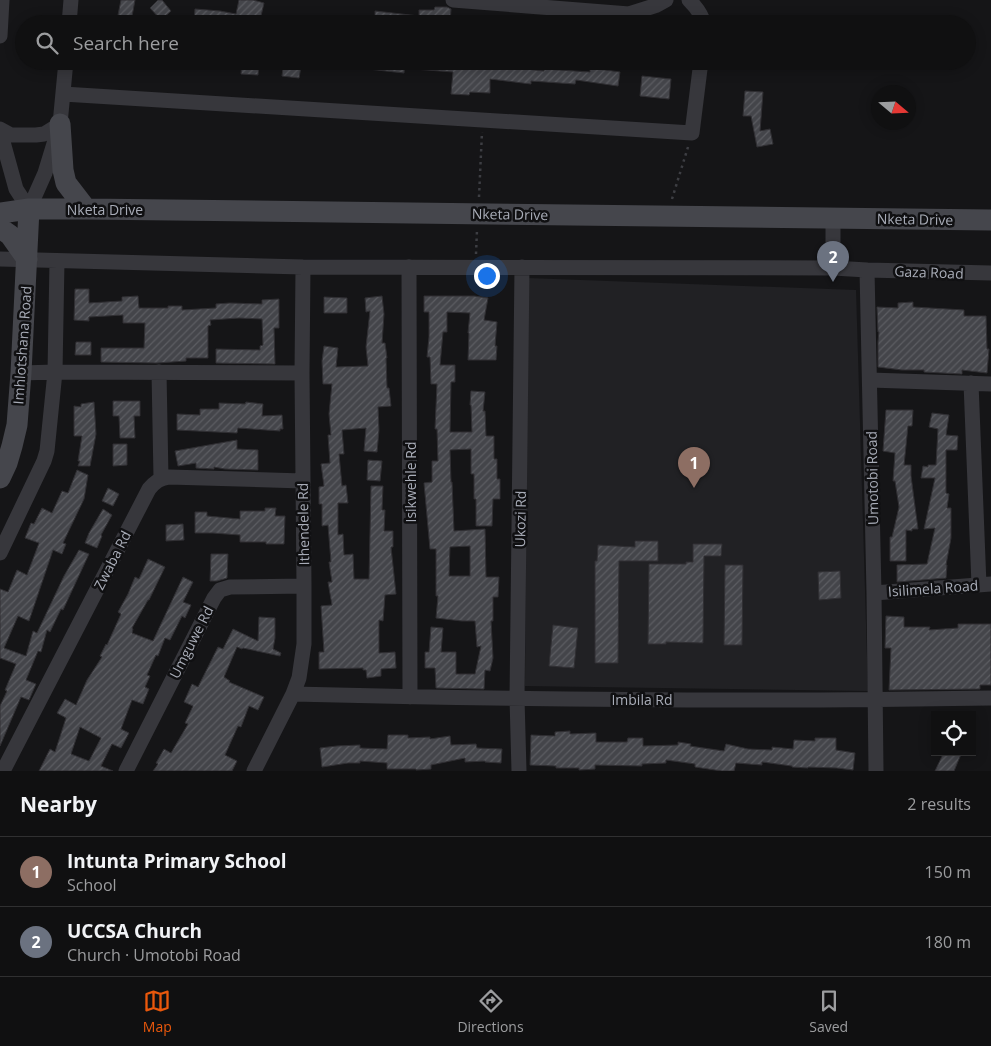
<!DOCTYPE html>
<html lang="en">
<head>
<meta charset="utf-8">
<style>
	:root { --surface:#101011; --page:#19191a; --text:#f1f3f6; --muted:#9c9d9f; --line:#303031; --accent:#ea580c }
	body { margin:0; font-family:"Open Sans",sans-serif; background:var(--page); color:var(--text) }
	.controls { position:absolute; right:15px; bottom:15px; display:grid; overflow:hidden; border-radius:0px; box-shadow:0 2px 12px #0003 }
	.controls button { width:45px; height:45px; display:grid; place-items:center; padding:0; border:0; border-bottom:1px solid var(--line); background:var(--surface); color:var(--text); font:25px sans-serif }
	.compass { position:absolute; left:871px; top:85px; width:45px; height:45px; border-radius:50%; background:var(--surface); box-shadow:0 2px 12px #0003; rotate:109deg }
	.you { position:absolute; left:486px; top:275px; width:18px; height:18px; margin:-12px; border:4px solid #fff; border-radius:50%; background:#1a73e8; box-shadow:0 0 0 8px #1a73e833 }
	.badge { display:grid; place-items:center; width:32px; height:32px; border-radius:50%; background:var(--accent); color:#fff; font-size:16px; font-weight:700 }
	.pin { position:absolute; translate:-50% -41px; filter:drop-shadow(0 1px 2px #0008) }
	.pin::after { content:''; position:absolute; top:26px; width:18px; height:15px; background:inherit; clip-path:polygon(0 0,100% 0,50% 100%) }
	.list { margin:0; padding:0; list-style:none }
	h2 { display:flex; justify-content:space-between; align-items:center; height:65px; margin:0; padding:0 20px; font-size:21px }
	h2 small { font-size:16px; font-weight:400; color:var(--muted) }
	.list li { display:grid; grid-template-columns:32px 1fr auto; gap:15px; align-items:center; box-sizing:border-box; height:70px; padding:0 20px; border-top:1px solid var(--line) }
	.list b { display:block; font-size:19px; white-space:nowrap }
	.list p { margin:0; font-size:16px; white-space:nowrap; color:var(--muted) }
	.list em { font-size:16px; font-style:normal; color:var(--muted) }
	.icon { flex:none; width:28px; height:28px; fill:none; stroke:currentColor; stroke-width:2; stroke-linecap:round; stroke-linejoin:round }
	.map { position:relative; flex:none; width:991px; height:771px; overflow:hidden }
	.search { position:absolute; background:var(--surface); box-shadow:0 2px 12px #0003; left:15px; right:15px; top:15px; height:55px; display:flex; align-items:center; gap:12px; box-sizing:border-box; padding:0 18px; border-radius:28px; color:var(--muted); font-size:19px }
	.sheet { height:205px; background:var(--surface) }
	nav { display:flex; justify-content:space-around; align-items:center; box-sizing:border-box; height:70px; border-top:1px solid var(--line); background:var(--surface); font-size:14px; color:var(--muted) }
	nav a { display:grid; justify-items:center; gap:2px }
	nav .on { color:var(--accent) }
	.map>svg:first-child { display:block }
	.built { fill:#212124 }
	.building { fill:url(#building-hatch); stroke:#302f33; fill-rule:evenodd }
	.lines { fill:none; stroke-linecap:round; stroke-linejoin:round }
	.path { stroke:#3d3e43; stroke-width:2.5; stroke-dasharray:2.5 4; stroke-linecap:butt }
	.street { stroke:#37373c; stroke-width:15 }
	.secondary { stroke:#45464c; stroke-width:21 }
	.labels { text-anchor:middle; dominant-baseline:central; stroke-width:5; stroke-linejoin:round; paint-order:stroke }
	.street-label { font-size:14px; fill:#a8acb7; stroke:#101012 }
</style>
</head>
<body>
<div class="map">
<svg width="991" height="771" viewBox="0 0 991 771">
	<defs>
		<pattern id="building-hatch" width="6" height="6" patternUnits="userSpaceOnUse" patternTransform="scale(1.25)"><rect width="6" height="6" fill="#44454a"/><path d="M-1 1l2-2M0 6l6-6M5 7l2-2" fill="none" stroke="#5c5d62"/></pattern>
	</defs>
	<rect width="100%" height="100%" fill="#151517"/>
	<path class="built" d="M527,278L856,290L868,691L525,686Z"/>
	<path class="building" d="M121,0H135L131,22L117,20Z
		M158,0H162L171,11L161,20L150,8Z
		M239,0H253L264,3L261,16H259L258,18L261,19L260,24H222L210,22V24H194L195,9L220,11L236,14Z
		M435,7H447L451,9L450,24H375V11L419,16V10H434Z
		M242,61H259L258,75L241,74Z
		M284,61H302L299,78L282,76Z
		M359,61H405L404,73L359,68Z
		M414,61L491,62V65L544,71V69L590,72V68L620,72L618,86L576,80L575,84L531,81V84L490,79V93L470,92L469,95L451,94L453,72L414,69Z
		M642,76L671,79L669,99L640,96Z
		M745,91L763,92L760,131L770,129L773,144L757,147L751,116H743Z
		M75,289H89V303L122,301V297L138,296L139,308H168V306H182V310L216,308V304L230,303L262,304V300L279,299V328H274L275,364L216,363V349L260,350V346L263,345L262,319L239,318L210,320L211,325L208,326V358H186V361L157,363L101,362V348H144L145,323H123V315L89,317V321L74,320Z
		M382,296L384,314L382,343H385L387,358H386L387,388H389L391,406L378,407L379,430L377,452L364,451L366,428L342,430L344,454H339L342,486L346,485L348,503H338V535L343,534L344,555L353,554L354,579H369L371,486H383L382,510H385L384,531H393V547H391L396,594L385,595L383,621L379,620V653L395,652L396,668L381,669V676L367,678L366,670H363V668L319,669V652H324L321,606L332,605L328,582H332L329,562H331L328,525L322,526V504H319V487L324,486L321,464L330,463L328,435H331L329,414L332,384H323L322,361L324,346L338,348L336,367L368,366L366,347L370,311L366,312L365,298Z
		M424,296H474L488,298L484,320L497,322L495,346H497L496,360H468L469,333H468L470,313L447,312V332H443L440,365H455V382H451L450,432H472L471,405H470L471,391L485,392L483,411H485L486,436H494V459H497V479H500V499H493L492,526H476V499H474V474H471V449L450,450L451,482H452L454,531L485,529L486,577H499L498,597H493V621H491L493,658L490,671L485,670L484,689L436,688L435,668H425V652H429L431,627L443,628L441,652H456V674H475L481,646L477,647L475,621H462L436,618L438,596H436V549H430L424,483L432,482V461H438L437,429H435L437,384H431L430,357H427L429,337V312H424ZM470,546V576H449L450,547Z
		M324,297L347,298V313H324Z
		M913,302V307L964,310V316H986L987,349H989L987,373L962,370V374L924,372V370H902L878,367V342L879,332H878L877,307L898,308V303Z
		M76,342H91V355H75Z
		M113,401H140V416H134L135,438H120L119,416H113Z
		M94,402L96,434L90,466H78L80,461H78L82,436H74V406L81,407V404Z
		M246,402L263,404L262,416L282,415L283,429H280V431L238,428L237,433L177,430V414L200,415V409H219V403L245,404Z
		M886,410H913L912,426H908L904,465H911V476L918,529H912V531L906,530V561H890V537H892L899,507L895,481H893L895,453L883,451Z
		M932,413L949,415L946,435L958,436L957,450H946V493L949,494L947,508H951V538L946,565H947L946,578L897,582V565L927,564L935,528L924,529L935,478H921L923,466L928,467V465H936L938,429L929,427Z
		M237,440V449L258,450V470L225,469L214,467V469L196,468V463L178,466L175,451Z
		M113,444H127V465L113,466Z
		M368,460L382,461L380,481L367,480Z
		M77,470L88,475L84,499L63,543L66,544L62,554L53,550L29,621L18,616L4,648L26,656L33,631L37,633L64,576L79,550L89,554L63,610L61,609L50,632L47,630L41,652L38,651L26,680L36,684L29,700L21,697L0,746V706L7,691L5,690L16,664L0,658V589L8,592L17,570L27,575L39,543L25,538L31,523L34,524L42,508L52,513L62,491L68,493Z
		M108,488L119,494L113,506L102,501Z
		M265,508H276L275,516H285L284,544H266V542H240V535L213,533H195V512H207V516L240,519V511H265Z
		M103,509L112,515L101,535L102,536L97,548L85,543L89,533Z
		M183,524L184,540L166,541V525Z
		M635,541H658V561H619L618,663H595V561H597L598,545L635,547Z
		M693,544H722L721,556H704L703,643L666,642V644H648L649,564H686V562H693Z
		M211,554H228L227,578L217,581H210Z
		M148,559L165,567L149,600H148L132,628L133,629L132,633L153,641L183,577L193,582L183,602L191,605L185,618L182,616L170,640L165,638L158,656L156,655L147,675L150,676L145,687L149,689L143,704L132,700L121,729L129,733L121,748L112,744L101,766L113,771H39L50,749L55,752L66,718L57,713L65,699L76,705L87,680L102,657L100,656L106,644L107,645L121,614L118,612L128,594L135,577L139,579ZM80,727L101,738L89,761L71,754Z
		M725,565H743L742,645H724Z
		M840,571L841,598L819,600L818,572Z
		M886,616L904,617V627H930L929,630L958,628V624H991V685H980V689L889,690L891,648H885Z
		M259,617L275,618V638L273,649L281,653L280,656L243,648L242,649L237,647L224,677L230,681L229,682L264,697L258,710L249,706L241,727L238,726L225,755L237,761L232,771H153L158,764L156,763L164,749L171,753L188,724L185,723L193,706L184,702L192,684L198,687L218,647L223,649L233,629L258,641Z
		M553,625L578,628L574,668L549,666Z
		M570,731V734L596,733V742H627L628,738H643V746L678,745V742L691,744L690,746L724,751L726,744L748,749L772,750V747L793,749L794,740L815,741V738H836V750L855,753L853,770L837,768L808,767V768L792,767V766L762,762V765L736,763L734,771H722L695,767V764L666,760V763L642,764V766L595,765V769L579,770V768H556V766L530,765L531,735L555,736V732Z
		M388,735H408V738L430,737V739L450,736L451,745L476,744L477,748L502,749L501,763L485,762V761L465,762V758L431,765V769L416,770V769H387V763L360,761V763H348L322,767L320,748L337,746L360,745V748L387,749Z
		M944,752H962L954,771H935Z"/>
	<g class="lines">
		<path class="path" d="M479,197L482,132
			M672,199L688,147
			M476,254L477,230"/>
		<path class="street" d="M453,0L629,14L657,5L666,0
			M689,0C696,7 702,14 704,24
			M69,24L71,0
			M0,36L2,0
			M63,94L692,133L701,61
			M0,129L11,135H36L44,134L60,124
			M0,131L16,189L29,209
			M29,209L45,173L60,124L66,61
			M833,218V268L867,270L874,593L876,771
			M0,259L303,267L833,268
			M409,267L410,697
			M867,270L991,273
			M159,372L161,478
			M21,373L55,372L302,373
			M870,380L991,384
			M971,383L979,585
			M0,553L44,461L47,451L55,372L57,261
			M874,593L991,584
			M293,694C526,700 759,702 991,698
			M3,771L149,489C155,482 160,478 169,477L303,481
			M126,771L214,598L220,590L230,587L304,586
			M254,771L293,694L299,678L304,644V586L302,373L303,267
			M519,771L517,698L522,267"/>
		<path class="secondary" d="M60,124L63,170L66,183L86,209
			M0,213L29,209H86L991,220
			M0,228L10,235L27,259
			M0,478L7,463L12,446L17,425L21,373L29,209"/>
	</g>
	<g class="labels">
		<g class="street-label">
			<text x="105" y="209">Nketa Drive</text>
			<text transform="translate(510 214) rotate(1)">Nketa Drive</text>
			<text transform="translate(915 219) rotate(1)">Nketa Drive</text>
			<text transform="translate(929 272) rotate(2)">Gaza Road</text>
			<text transform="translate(22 345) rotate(-86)">Imhlotshana Road</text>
			<text transform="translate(872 478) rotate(-91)">Umotobi Road</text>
			<text transform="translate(410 482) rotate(-90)">Isikwehle Rd</text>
			<text transform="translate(520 519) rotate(-89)">Ukozi Rd</text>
			<text transform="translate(303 524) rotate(-91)">Ithendele Rd</text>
			<text transform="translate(112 560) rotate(-63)">Zwaba Rd</text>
			<text transform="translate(933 588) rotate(-4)">Isilimela Road</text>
			<text transform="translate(191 642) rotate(-63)">Umguwe Rd</text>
			<text x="642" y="699">Imbila Rd</text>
		</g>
	</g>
</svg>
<div class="controls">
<button><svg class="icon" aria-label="locate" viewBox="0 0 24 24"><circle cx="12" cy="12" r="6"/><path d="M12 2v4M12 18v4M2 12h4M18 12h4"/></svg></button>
</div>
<svg class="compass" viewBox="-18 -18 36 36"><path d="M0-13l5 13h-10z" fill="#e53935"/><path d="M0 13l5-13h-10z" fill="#9c9d9f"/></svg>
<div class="you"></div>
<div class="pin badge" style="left:694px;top:488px;background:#8d6e63">1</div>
<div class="pin badge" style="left:833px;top:282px;background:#6b7280">2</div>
<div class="search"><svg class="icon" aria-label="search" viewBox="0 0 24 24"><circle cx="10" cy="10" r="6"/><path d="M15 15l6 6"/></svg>Search here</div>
</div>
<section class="sheet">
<h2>Nearby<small>2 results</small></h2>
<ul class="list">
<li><span class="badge" style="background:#8d6e63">1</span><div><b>Intunta Primary School</b><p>School</p></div><em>150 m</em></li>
<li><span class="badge" style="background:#6b7280">2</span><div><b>UCCSA Church</b><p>Church · Umotobi Road</p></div><em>180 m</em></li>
</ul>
</section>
<nav>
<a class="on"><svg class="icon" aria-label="map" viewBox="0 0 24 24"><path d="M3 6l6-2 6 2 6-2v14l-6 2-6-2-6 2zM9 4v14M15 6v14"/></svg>Map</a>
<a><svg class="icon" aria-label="directions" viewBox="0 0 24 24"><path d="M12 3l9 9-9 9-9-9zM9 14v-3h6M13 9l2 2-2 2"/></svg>Directions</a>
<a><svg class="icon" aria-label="saved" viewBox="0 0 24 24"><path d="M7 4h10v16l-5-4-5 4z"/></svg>Saved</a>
</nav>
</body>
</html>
